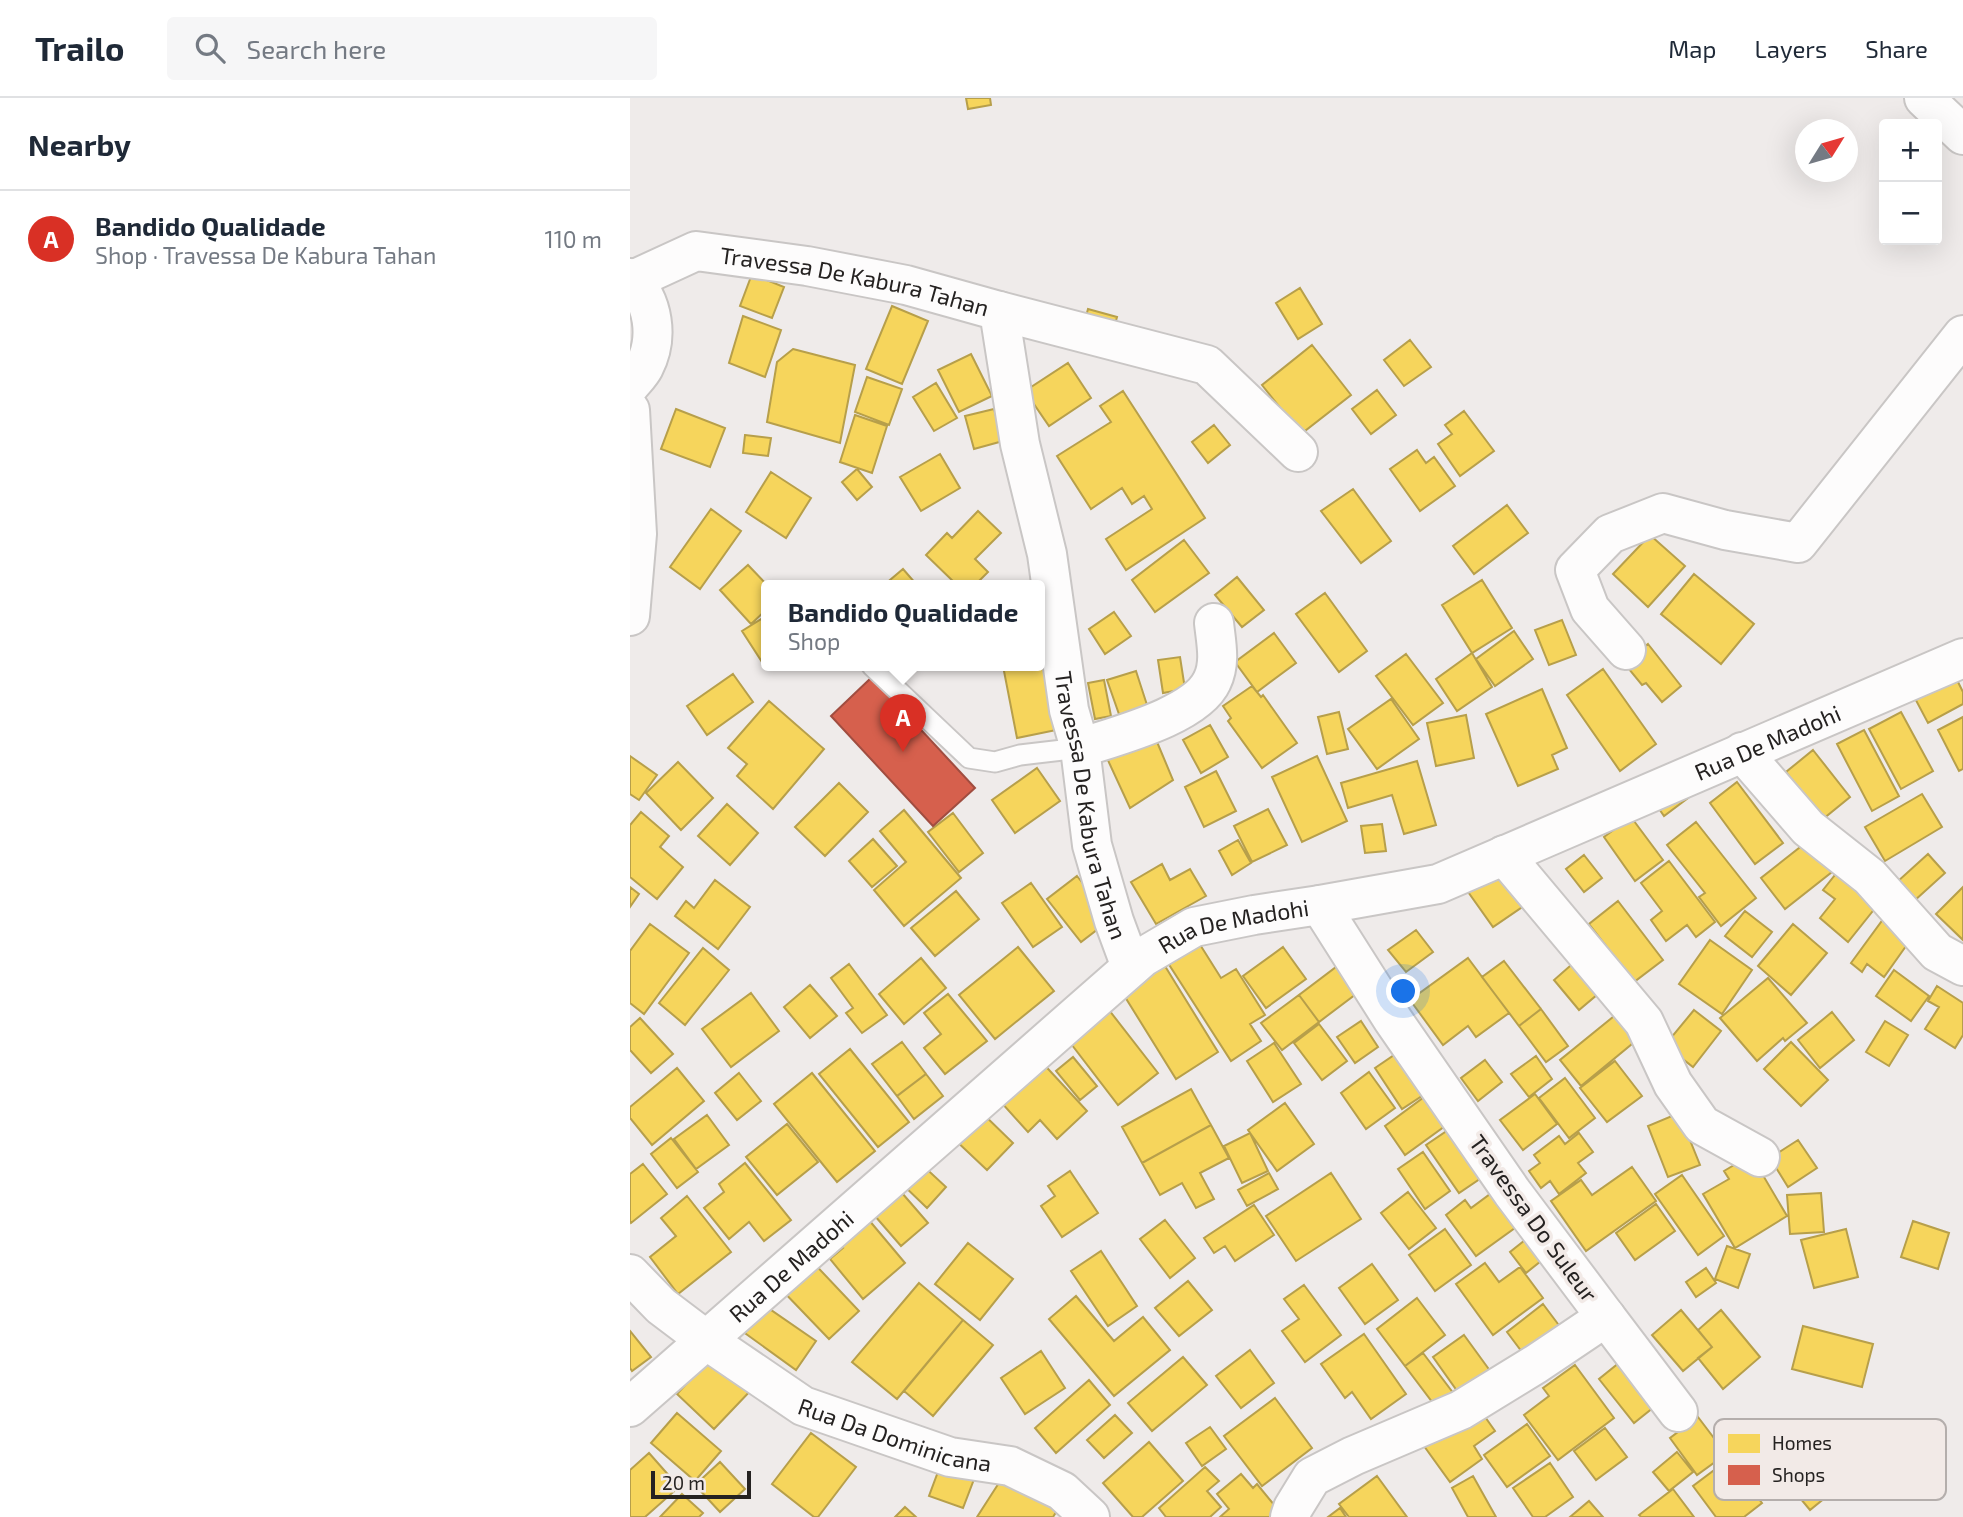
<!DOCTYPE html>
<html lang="en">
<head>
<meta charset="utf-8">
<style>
	:root { --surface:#fff; --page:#f6f6f7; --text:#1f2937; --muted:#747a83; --line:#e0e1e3; --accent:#d93025 }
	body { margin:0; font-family:"Exo 2",sans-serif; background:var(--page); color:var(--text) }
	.controls { position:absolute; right:21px; top:21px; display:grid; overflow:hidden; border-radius:7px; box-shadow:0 7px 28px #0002 }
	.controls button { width:63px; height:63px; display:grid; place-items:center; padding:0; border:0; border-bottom:2px solid var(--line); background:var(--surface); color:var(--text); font:35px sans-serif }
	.compass { position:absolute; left:1165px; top:21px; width:63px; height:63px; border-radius:50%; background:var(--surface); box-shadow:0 7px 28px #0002; rotate:53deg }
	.scale { position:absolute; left:21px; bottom:18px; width:100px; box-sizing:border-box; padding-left:7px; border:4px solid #252221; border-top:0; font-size:19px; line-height:24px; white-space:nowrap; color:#252221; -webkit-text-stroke:5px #f2eae7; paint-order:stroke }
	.you { position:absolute; left:774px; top:894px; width:24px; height:24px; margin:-18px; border:5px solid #fff; border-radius:50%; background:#1a73e8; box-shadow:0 0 0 10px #1a73e833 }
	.badge { display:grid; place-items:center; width:46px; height:46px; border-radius:50%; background:var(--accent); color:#fff; font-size:23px; font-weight:700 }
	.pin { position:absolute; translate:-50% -58px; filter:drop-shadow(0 2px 4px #0008) }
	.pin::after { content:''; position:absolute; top:37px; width:24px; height:21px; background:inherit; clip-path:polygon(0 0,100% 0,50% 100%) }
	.popup { position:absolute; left:131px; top:482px; width:284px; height:91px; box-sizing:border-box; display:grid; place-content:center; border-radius:7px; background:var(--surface); filter:drop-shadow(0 2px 5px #0005); font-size:23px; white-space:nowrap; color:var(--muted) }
	.popup b { font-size:26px; color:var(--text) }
	.popup::after { content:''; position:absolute; left:50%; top:100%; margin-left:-14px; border:14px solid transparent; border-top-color:var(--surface) }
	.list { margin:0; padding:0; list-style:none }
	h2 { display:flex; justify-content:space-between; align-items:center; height:91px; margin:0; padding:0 28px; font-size:30px }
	h2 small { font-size:23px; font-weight:400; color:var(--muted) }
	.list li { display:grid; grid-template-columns:46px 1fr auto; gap:21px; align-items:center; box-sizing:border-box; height:98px; padding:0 28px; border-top:2px solid var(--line) }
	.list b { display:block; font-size:26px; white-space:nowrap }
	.list p { margin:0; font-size:23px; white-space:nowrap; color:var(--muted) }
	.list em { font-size:23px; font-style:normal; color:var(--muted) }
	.icon { flex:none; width:38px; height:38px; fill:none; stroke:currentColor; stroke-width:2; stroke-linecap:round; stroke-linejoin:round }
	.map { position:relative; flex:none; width:1333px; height:1419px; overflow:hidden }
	header { display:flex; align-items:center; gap:42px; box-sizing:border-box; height:98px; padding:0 35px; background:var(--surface); border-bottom:2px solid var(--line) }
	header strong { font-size:33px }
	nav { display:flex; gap:38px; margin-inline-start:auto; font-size:24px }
	.search { width:490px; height:63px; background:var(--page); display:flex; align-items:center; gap:18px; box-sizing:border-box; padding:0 24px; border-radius:7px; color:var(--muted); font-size:26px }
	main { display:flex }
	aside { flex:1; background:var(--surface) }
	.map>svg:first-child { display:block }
	.homes { fill:#f6d55c; stroke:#b79f4a; stroke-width:2 }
	.shops { fill:#d6604d; stroke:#a14d40; stroke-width:2 }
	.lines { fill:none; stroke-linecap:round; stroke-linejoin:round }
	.service-casing { stroke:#c9c6c5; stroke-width:23 }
	.minor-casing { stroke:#c9c6c5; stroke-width:42 }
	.tertiary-casing { stroke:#c9c6c5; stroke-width:42 }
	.service { stroke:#fdfcfc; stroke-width:19 }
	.minor { stroke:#fdfcfc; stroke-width:38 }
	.tertiary { stroke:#fdfcfc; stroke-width:38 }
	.labels { text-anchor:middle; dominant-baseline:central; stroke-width:7; stroke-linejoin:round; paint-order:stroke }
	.street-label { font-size:23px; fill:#252221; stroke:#f2eae7 }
	.key { fill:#f2eae7; stroke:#b4aeac; stroke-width:2 }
	.key-label { font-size:19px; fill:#252221 }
</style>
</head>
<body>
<header>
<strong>Trailo</strong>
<div class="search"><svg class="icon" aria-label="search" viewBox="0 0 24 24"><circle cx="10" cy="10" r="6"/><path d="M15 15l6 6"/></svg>Search here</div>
<nav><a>Map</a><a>Layers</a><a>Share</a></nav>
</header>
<main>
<aside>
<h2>Nearby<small></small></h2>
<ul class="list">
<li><span class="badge">A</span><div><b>Bandido Qualidade</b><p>Shop · Travessa De Kabura Tahan</p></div><em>110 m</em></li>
</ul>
</aside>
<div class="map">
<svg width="1333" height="1419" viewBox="0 0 1333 1419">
	<rect width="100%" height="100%" fill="#efebea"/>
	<path class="homes" d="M336,0H360L361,7L338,11Z
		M122,176L154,189L142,220L110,208Z
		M670,190L692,226L668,241L646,205Z
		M262,208L298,223L272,286L236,271Z
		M458,211L487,219L481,241L452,233Z
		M113,218L151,232L135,279L99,265Z
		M780,242L801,269L774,288L754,262Z
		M682,247L721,297L671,336L632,287Z
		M163,251L225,267L210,345L137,324L147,264Z
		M341,256L362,298L329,314L308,272Z
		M438,265L461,300L419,328L395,293Z
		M237,279L272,291L259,327L225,314Z
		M306,285L327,320L304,333L283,299Z
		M747,292L766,317L741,336L722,311Z
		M493,293L575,420L496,472L476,441L522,411L514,398L502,406L492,390L461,411L427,358L481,324L470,308Z
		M46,311L95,330L80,369L31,351Z
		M364,311L373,343L344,351L335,318Z
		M834,313L864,353L830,378L808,346L822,336L815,327Z
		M225,317L257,328L242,375L210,364Z
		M584,327L600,347L578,365L562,344Z
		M115,337L141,340L138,358L113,355Z
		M787,352L796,365L804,359L825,388L790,413L760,371Z
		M310,356L330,390L291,413L270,379Z
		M227,371L242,389L227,402L212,384Z
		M141,374L181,400L156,440L116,414Z
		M723,391L761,443L731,465L691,413Z
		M877,407L898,435L844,476L823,448Z
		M81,411L111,433L70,491L40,469Z
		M348,413L371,435L345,461L358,474L344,488H328L296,457L317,435L322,440Z
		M1020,437L1055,468L1018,509L983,476Z
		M554,442L579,475L525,514L502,482Z
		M118,467L138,488L136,512L121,526L90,492Z
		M273,471L287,487L253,488Z
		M1064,476L1124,526L1091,566L1031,516Z
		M607,479L634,512L612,529L585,497Z
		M852,482L882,530L842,555L812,507Z
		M695,495L737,553L709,574L666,516Z
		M484,514L501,538L475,556L459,531Z
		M136,518V561L132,564L112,533Z
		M932,522L946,557L919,567L905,532Z
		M884,533L903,561L865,588L846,561Z
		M644,535L666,565L627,594L605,564Z
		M419,545L436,630L387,640L373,568H410V547Z
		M1018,546L1051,588L1032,604L1016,585L1012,587L994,565Z
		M842,555L862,589L827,613L806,581Z
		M776,556L813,605L783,627L746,578Z
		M550,559L555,591L533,595L528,562Z
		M1321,570L1333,594V606L1298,625L1280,591Z
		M973,571L1026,646L990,673L937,597Z
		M506,573L518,610L490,619L477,582Z
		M103,576L123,604L77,637L57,608Z
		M474,582L481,618L465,621L458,585Z
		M622,588L631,599L633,597L667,645L632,670L598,623L601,620L593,608Z
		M912,591L937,650L922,657L928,671L888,688L856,616Z
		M761,601L789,641L747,671L718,631Z
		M139,603L194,651L143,711L107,678L117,666L98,650Z
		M709,614L718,651L697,656L688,619Z
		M1271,614L1303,673L1271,691L1239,631Z
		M836,617L844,660L806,668L797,625Z
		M1333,619V671L1329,673L1308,632Z
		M580,627L598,659L571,675L553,642Z
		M522,632L543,682L500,710L476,658Z
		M1234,632L1269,698L1242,713L1207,646Z
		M1183,652L1220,699L1193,721L1156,674Z
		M0,658L27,677L9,702L0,696Z
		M687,658L717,723L672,744L642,679Z
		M787,663L806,727L774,736L762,697L718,710L711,685Z
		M48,664L83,700L51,732L16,695Z
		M407,670L430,703L385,735L362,702Z
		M586,673L606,713L574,729L555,689Z
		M1107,684L1153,745L1125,766L1080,705Z
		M209,685L238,714L195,758L165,729Z
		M1046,685L1058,700L1034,718L1023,702Z
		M1292,696L1312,729L1255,763L1235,729Z
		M97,706L128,735L100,767L68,738Z
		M638,711L657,747L622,764L604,728Z
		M274,712L331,780L274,828L244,792L276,764L250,733Z
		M11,714L39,738L30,749L53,769L27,801L0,779V727Z
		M323,715L353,755L329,774L298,734Z
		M1001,719L1033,762L1005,783L974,739Z
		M1066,724L1126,800L1091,828L1069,799L1075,795L1037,747Z
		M752,726L756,753L735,755L731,728Z
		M1183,739L1207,770L1155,811L1131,780Z
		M243,741L267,768L242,789L219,763Z
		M608,742L621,765L602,777L589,753Z
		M1298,756L1315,775L1284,803L1267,784Z
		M954,757L972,780L954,794L936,771Z
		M877,763L904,801L863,829L836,791Z
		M1039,763L1085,824L1066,839L1057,827L1036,843L1021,822L1032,813L1011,785Z
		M532,766L540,782L560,771L576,798L526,826L501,784Z
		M1209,772L1250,804L1218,844L1190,820L1205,801L1193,792Z
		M447,778L481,821L451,844L417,801Z
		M85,782L120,809L88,851L45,818L56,803L64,810Z
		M401,785L432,829L403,849L372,805Z
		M0,789L9,796L0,809Z
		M1333,789V842L1306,816Z
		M326,793L349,821L305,858L281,830Z
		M988,803L1033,862L1004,884L959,826Z
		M1115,813L1142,834L1122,859L1095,838Z
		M1254,820L1281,841L1254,879L1237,866L1232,874L1221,865Z
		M20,826L59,855L14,916L0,905V853Z
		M1163,826L1197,855L1161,897L1128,868Z
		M786,832L803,854L776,874L758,852Z
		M1080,842L1122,872L1092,916L1049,886Z
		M569,845L591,880L606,871L635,917L620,926L631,943L601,963L538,865Z
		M388,849L424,893L365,941L329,897Z
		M653,849L676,881L636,910L613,878Z
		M73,850L99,872L55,927L29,905Z
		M956,854L981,885L949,912L924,882Z
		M291,860L316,890L274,926L249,896Z
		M530,860L588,954L546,981L487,886Z
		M838,860L879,915L846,939L838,928L813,947L780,902Z
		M874,863L911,911L889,928L852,879Z
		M219,866L257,917L232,935L216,915L223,910L201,880Z
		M710,866L730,893L689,924L669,897Z
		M1264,872L1299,898L1281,923L1246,898Z
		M1138,880L1177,925L1155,943L1153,940L1127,963L1090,920Z
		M180,887L207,918L180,940L154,909Z
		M1307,888L1333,905V937L1325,950L1295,931L1309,909L1298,903Z
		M121,895L149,933L101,969L72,931Z
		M318,896L357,943L315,976L294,950L311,936L294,915Z
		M669,897L689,924L652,952L631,925Z
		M472,903L528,975L488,1007L432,934Z
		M994,910L1014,936L951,988L930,962Z
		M911,911L938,948L916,964L889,928Z
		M1064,912L1091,933L1063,969L1035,947Z
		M1202,914L1224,942L1190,970L1168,942Z
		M10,920L43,956L21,975L0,952V929Z
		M731,923L748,949L725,965L707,939Z
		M1255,923L1278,937L1259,968L1236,954Z
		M689,926L717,963L692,982L664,945Z
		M272,944L296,976L267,998L242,966Z
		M1161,944L1198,982L1171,1008L1134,971Z
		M644,945L671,986L643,1004L617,963Z
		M776,949L804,990L772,1011L745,970Z
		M220,951L279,1024L248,1049L189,976Z
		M906,958L922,981L899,999L881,976Z
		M443,959L467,988L450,1002L426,973Z
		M408,960L457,1013L427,1041L410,1022L398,1034L370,1003Z
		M855,962L872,984L848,1003L831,980Z
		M985,963L1012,998L977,1024L950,990Z
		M47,970L74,1003L22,1047L0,1020V1009Z
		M739,974L765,1010L736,1031L711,995Z
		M109,975L131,1003L107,1022L85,995Z
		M182,975L245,1053L207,1084L144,1006Z
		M296,976L313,998L284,1021L267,998Z
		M935,980L965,1020L939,1040L909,1000Z
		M561,991L581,1027L512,1065L492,1029Z
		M801,994L822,1023L775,1057L755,1028Z
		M905,996L927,1026L893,1052L870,1022Z
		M655,1005L684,1046L647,1073L618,1032Z
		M348,1011L383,1045L357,1072L322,1039Z
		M1049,1015L1070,1067L1038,1079L1018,1028Z
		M77,1017L99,1047L66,1071L44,1041Z
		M830,1024L863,1072L829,1095L796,1047Z
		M157,1026L188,1064L147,1097L116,1059Z
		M581,1027L599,1060L570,1075L584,1101L566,1110L552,1085L530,1097L512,1065Z
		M620,1035L638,1073L612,1085L594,1048Z
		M949,1035L963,1054L948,1065L956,1075L929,1096L920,1083L911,1090L899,1073L910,1065L904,1057L929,1038L935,1046Z
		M41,1040L68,1074L47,1090L21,1056Z
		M1168,1042L1187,1070L1158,1089L1140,1060Z
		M793,1054L820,1093L795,1111L768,1071Z
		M1121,1057L1157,1118L1105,1150L1073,1096L1099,1081L1094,1073Z
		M289,1064L316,1089L297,1110L270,1084Z
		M115,1065L161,1122L134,1143L119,1124L99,1141L74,1110L94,1094L89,1086Z
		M13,1066L37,1096L1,1125L0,1123V1076Z
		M1002,1069L1026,1103L956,1153L921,1103L951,1082L962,1097Z
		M440,1073L468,1115L432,1139L411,1108L425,1098L418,1088Z
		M639,1075L648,1091L617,1108L608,1092Z
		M701,1075L731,1121L666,1163L636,1118Z
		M1052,1077L1094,1138L1068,1157L1025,1096Z
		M871,1088L896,1122L846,1158L816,1117L835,1102L841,1110Z
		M778,1094L806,1130L779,1151L751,1115Z
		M272,1095L298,1125L271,1148L245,1118Z
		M1191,1095L1194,1134L1160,1136L1157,1097Z
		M57,1098L101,1154L48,1196L20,1159L46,1138L31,1120Z
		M1026,1106L1045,1133L1005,1162L986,1135Z
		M624,1107L644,1137L605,1163L595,1148L584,1155L574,1140Z
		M233,1115L275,1165L233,1201L200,1161L213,1150L204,1140Z
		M535,1122L565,1160L540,1180L510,1141Z
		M1283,1123L1319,1135L1308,1171L1271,1159Z
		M815,1131L841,1167L805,1193L779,1157Z
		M1216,1131L1228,1179L1184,1190L1171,1142Z
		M905,1134L921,1155L896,1175L880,1154Z
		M338,1145L383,1181L350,1222L305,1186Z
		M1097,1148L1120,1156L1108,1190L1085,1181Z
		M471,1153L507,1208L478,1228L441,1173Z
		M177,1158L229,1213L199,1241L147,1187Z
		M855,1165L869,1184L890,1169L913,1200L863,1237L826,1186Z
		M742,1166L768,1202L735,1226L709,1190Z
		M1076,1170L1086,1185L1066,1199L1056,1184Z
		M558,1183L582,1212L549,1238L525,1210Z
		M289,1185L333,1222L267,1301L222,1264Z
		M674,1187L711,1237L675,1264L652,1233L669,1221L654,1201Z
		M446,1198L484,1243L513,1219L540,1252L484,1298L419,1221Z
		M787,1200L815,1237L775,1268L747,1231Z
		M131,1205L186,1243L166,1272L112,1233Z
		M913,1206L937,1238L901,1266L877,1234Z
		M1051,1212L1082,1249L1053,1273L1022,1237Z
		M1091,1212L1130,1259L1093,1291L1068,1260L1082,1249L1068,1232Z
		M333,1222L363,1247L303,1318L274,1293Z
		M1173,1228L1243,1246L1232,1289L1162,1271Z
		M0,1233L21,1259L2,1273L0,1270Z
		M734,1236L776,1296L741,1321L722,1294L715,1300L691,1266Z
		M834,1237L866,1281L835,1304L803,1259Z
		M620,1252L644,1285L611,1310L586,1278Z
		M86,1253L124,1289L84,1331L47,1296Z
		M411,1253L435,1290L395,1316L371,1280Z
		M793,1255L827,1300L809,1313L775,1268Z
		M1000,1256L1029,1305L1004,1325L969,1281Z
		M553,1259L577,1287L522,1333L498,1305Z
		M945,1267L984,1320L928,1362L894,1317L919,1298L913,1290Z
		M459,1282L480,1307L426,1355L405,1330Z
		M645,1300L682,1350L632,1388L594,1338Z
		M848,1309L865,1333L844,1348L852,1361L820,1384L794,1348Z
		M47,1315L91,1353L65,1383L21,1345Z
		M485,1317L502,1335L474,1360L457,1342Z
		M1068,1319L1096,1356L1067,1377L1040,1340Z
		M1152,1325L1207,1390L1180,1412L1126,1347Z
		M897,1326L920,1358L877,1389L854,1357Z
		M580,1329L596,1351L572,1368L556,1345Z
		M975,1330L997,1359L966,1382L944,1353Z
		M181,1335L226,1369L188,1419H184L142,1386Z
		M519,1344L553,1383L512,1419H503L473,1385Z
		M1115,1349L1141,1384L1125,1396L1132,1405L1114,1419H1086L1063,1388Z
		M1047,1354L1063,1374L1039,1393L1023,1374Z
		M19,1355L49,1389L15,1419H0V1372Z
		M312,1363L346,1376L333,1410L299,1398Z
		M90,1364L115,1391L90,1414L65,1387Z
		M920,1365L943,1399L915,1419H903L883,1390Z
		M575,1369L589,1383L577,1393L591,1409L580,1419H536L529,1410Z
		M611,1376L623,1390L627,1386L654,1419H590L599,1411L587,1396Z
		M374,1377L428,1411L423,1419H347Z
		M747,1378L777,1419H719L709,1406Z
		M843,1378L866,1419H838L822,1390Z
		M1043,1391L1064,1419H1011L1009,1417Z
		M52,1396L73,1415L69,1419H30Z
		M959,1403L973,1419H940Z
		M275,1409L286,1419H265Z
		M710,1410L716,1419H698Z"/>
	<path class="shops" d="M242,579L345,690L303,728L201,618Z"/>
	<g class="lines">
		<g class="service-casing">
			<path id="service" d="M242,568L339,660L365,664L390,657L450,650"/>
		</g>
		<g class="minor-casing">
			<g id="minor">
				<path d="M1294,0L1333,37"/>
				<path id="s1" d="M3,182L66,153L177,168L276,187L369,213L390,346L417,456L439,612L450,650L462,747L484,823L501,869"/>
				<path d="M369,213L577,267L668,354"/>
				<path d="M996,552L960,511L945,472L980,436L1033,415L1095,432L1168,445L1333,237"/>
				<path d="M450,650C485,638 566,618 582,583C591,565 586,544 584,525"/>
				<path d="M1112,654L1178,730L1240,779L1307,854L1333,868"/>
				<path d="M874,757L1014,924L1043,986L1072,1027L1130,1059"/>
				<path id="s2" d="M0,1176L31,1208L76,1242L173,1308L320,1359L380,1368L432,1393L460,1419"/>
				<path d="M976,1219L1048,1314"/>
				<path id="s3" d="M0,1309L513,859L564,829L624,817L690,807L808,786L1333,560"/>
				<path d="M660,1419L663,1410L682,1379L723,1358L831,1312L906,1266L976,1219L882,1094L763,922L690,807"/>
			</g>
		</g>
		<g class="tertiary-casing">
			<path id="tertiary" d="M0,180C24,203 29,240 14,269C11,275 5,281 0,287
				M0,312L7,436L0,518"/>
		</g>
		<use href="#service" class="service"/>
		<use href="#minor" class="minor"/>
		<use href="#tertiary" class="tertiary"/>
	</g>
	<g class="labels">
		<g class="street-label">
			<text stroke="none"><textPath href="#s1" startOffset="231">Travessa De Kabura Tahan</textPath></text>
			<text stroke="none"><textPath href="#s3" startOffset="1348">Rua De Madohi</textPath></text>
			<text stroke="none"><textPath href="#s1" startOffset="882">Travessa De Kabura Tahan</textPath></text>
			<text stroke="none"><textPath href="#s3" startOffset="780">Rua De Madohi</textPath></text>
			<text transform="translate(904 1120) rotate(54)">Travessa Do Suleur</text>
			<text stroke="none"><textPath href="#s3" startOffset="214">Rua De Madohi</textPath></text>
			<text stroke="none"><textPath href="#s2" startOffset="315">Rua Da Dominicana</textPath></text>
		</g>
	</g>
	<rect x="1084" y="1321" width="232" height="81" rx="10" class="key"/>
	<rect x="1098" y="1336" width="32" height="19" fill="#f6d55c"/>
	<rect x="1098" y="1367" width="32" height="20" fill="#d6604d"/>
	<g class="key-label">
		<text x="1142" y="1352">Homes</text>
		<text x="1142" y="1384">Shops</text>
	</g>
</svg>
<div class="controls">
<button>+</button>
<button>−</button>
</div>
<svg class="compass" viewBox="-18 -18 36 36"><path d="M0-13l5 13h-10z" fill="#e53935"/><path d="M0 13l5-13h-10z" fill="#747a83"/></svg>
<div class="scale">20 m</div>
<div class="you"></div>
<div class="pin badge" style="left:273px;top:654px">A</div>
<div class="popup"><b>Bandido Qualidade</b>Shop</div>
</div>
</main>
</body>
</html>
